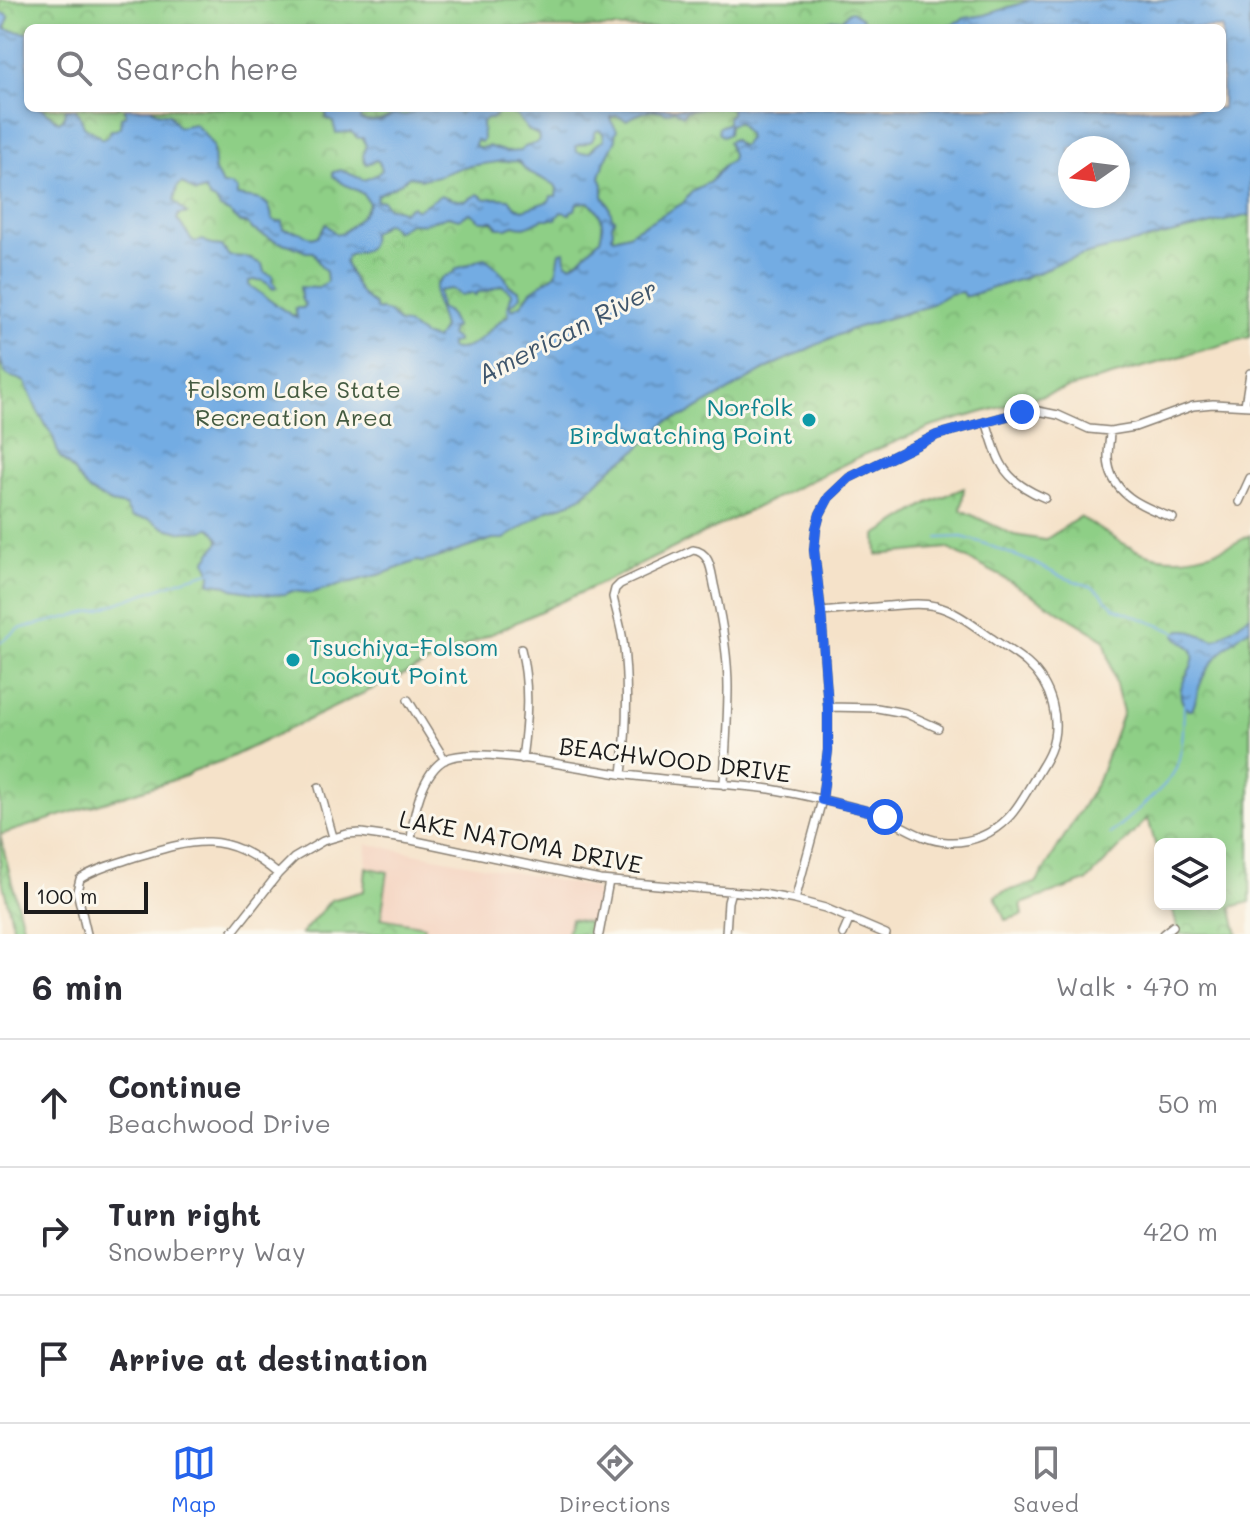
<!DOCTYPE html>
<html lang="en">
<head>
<meta charset="utf-8">
<style>
	:root { --surface:#fff; --page:#f7f7f7; --text:#2b2b33; --muted:#7c7c81; --line:#e1e1e2; --accent:#2563eb }
	body { margin:0; font-family:Mali,sans-serif; background:var(--page); color:var(--text) }
	.controls { position:absolute; right:24px; bottom:24px; display:grid; overflow:hidden; border-radius:12px; box-shadow:0 4px 12px #0003 }
	.controls button { width:72px; height:72px; display:grid; place-items:center; padding:0; border:0; border-bottom:2px solid var(--line); background:var(--surface); color:var(--text); font:40px sans-serif }
	.compass { position:absolute; left:1058px; top:136px; width:72px; height:72px; border-radius:50%; background:var(--surface); box-shadow:0 4px 12px #0003; rotate:256deg }
	.scale { position:absolute; left:24px; bottom:20px; width:124px; box-sizing:border-box; padding-left:8px; border:4px solid #1c1c1c; border-top:0; font-size:22px; line-height:28px; white-space:nowrap; color:#1c1c1c; -webkit-text-stroke:6px #fbf7ec; paint-order:stroke }
	.stop { position:absolute; width:24px; height:24px; margin:-18px; border:6px solid #2563eb; border-radius:50%; background:#fff }
	.stop.end { background:#2563eb; border-color:#fff; box-shadow:0 2px 8px #0008 }
	.list { margin:0; padding:0; list-style:none }
	h2 { display:flex; justify-content:space-between; align-items:center; height:104px; margin:0; padding:0 32px; font-size:34px }
	h2 small { font-size:26px; font-weight:400; color:var(--muted) }
	.list li { display:grid; grid-template-columns:52px 1fr auto; gap:24px; align-items:center; box-sizing:border-box; height:128px; padding:0 32px; border-top:2px solid var(--line) }
	.list b { display:block; font-size:30px; white-space:nowrap }
	.list p { margin:0; font-size:26px; white-space:nowrap; color:var(--muted) }
	.list em { font-size:26px; font-style:normal; color:var(--muted) }
	.icon { flex:none; width:44px; height:44px; fill:none; stroke:currentColor; stroke-width:2; stroke-linecap:round; stroke-linejoin:round }
	.map { position:relative; flex:none; width:1250px; height:934px; overflow:hidden }
	.search { position:absolute; background:var(--surface); box-shadow:0 4px 12px #0003; left:24px; right:24px; top:24px; height:88px; display:flex; align-items:center; gap:20px; box-sizing:border-box; padding:0 28px; border-radius:12px; color:var(--muted); font-size:30px }
	.sheet { height:488px; background:var(--surface) }
	nav { display:flex; justify-content:space-around; align-items:center; box-sizing:border-box; height:112px; border-top:2px solid var(--line); background:var(--surface); font-size:22px; color:var(--muted) }
	nav a { display:grid; justify-items:center; gap:4px }
	nav .on { color:var(--accent) }
	.map>svg:first-child { display:block }
	.built { fill:#f4d3c0 }
	.park { fill:url(#park-crowns); stroke:#557651; stroke-width:2; fill-rule:evenodd }
	.water { fill:url(#water-ripples); stroke:#486480; stroke-width:2; fill-rule:evenodd }
	.lines { fill:none; stroke-linecap:round; stroke-linejoin:round }
	.stream { stroke:#73ace3; stroke-width:2 }
	.street-casing { stroke:#887f72; stroke-width:10 }
	.street { stroke:#fff; stroke-width:7 }
	.route { stroke:#2563eb; stroke-width:10 }
	.culture-dot { fill:#0f9aa8; stroke:#fbf7ec; stroke-width:3 }
	.labels { text-anchor:middle; dominant-baseline:central; stroke-width:6; stroke-linejoin:round; paint-order:stroke }
	.park-label { font-size:24px; fill:#445b41; stroke:#fbf7ec }
	.culture-label { font-size:24px; fill:#0d838f; stroke:#fbf7ec; text-anchor:end }
	.street-label { font-size:24px; fill:#1c1c1c; stroke:#fbf7ec }
	.water-label { font-size:26px; font-style:italic; fill:#3f566c; stroke:#fbf7ec }
</style>
</head>
<body>
<div class="map">
<svg width="1250" height="934" viewBox="0 0 1250 934">
	<defs>
		<pattern id="park-crowns" width="20" height="18" patternUnits="userSpaceOnUse" patternTransform="scale(2)"><rect width="20" height="18" fill="#8ecf86"/><path d="M2 6a3 3 0 1 1 6 0M12 15a3 3 0 1 1 6 0" fill="none" stroke="#7ab173"/></pattern>
		<pattern id="water-ripples" width="26" height="14" patternUnits="userSpaceOnUse" patternTransform="scale(2)"><rect width="26" height="14" fill="#73ace3"/><path d="M2 4q2-2 4 0t4 0M15 11q2-2 4 0t4 0" fill="none" stroke="#5e8bb7"/></pattern>
	</defs>
	<rect width="100%" height="100%" fill="#fbf7ec"/>
	<filter id="ink" filterUnits="userSpaceOnUse"><feTurbulence type="fractalNoise" baseFrequency=".0125" numOctaves="2"/><feDisplacementMap in="SourceGraphic" scale="16" xChannelSelector="R" yChannelSelector="G"/><feConvolveMatrix kernelMatrix="1 2 1 2 8 2 1 2 1" color-interpolation-filters="sRGB"/></filter>
	<filter id="wash" filterUnits="userSpaceOnUse"><feTurbulence type="fractalNoise" baseFrequency=".006" numOctaves="4" result="noise"/><feDisplacementMap in="SourceGraphic" scale="32" xChannelSelector="R" yChannelSelector="G"/><feGaussianBlur stdDeviation="1.8" result="paint"/><feColorMatrix in="noise" values="0 0 0 0 0 0 0 0 0 0 0 0 0 0 0 0 0 1.4 0 .05"/><feComposite in="paint" operator="in"/></filter>
	<g filter="url(#wash)">
		<rect width="100%" height="100%" fill="#f5e2c9"/>
		<path class="built" d="M367,844L590,887L594,889L599,897L593,923L571,919L567,934H423L424,926L381,918L366,867Z"/>
		<path class="park" d="M0,0H1250V337L934,426L863,455L621,574L353,698L227,759L193,771L186,776L0,835ZM28,28H1222V108H28ZM1070,148H1118V196H1070Z
			M964,488L961,510L1014,535L1045,540L1080,517C1098,527 1122,545 1141,552C1177,566 1218,554 1250,535V902L1231,907L1238,934H1179L1171,904H1220V844H1160V862L1148,818L1087,881L1021,904L1023,915L1005,920L995,896L1003,892L1036,883L1098,781L1123,712L1104,639L999,575L947,548L877,555L876,535L928,503Z
			M0,835L25,934H15L0,872Z
			M366,867L388,872L381,918L425,926L423,934H301L331,900L364,891Z
			M571,919L593,923L590,934H567Z"/>
		<path class="water" d="M1031,0H1250V215L1091,253L1058,263L1036,274H1030L1024,278L968,296H964L962,292L949,294L926,307L855,328L831,338L768,368L686,415L668,421L630,456L616,464L582,496L570,503L548,510L504,539H493L434,559L422,562L417,561L385,573L311,593L292,591L286,594L270,595L232,589L227,585L211,583L209,582C215,572 206,569 206,560L219,542C219,536 213,528 208,528L203,531L181,532L165,528L149,519L132,517L125,506L111,503L89,491L78,478L74,471L59,456L53,437L37,410L25,382C8,373 6,382 0,358V13L8,15L9,18L5,28L7,30L28,33V108H41L59,122L63,119L66,109H75L79,114L84,126L103,139L108,136L111,130H115L120,127L121,117L126,115L125,108H150L157,112L169,114L178,127L194,124L203,132L213,146L214,169L222,185H231L237,190V196C256,200 270,195 272,219L277,222L282,221L283,229L300,232L312,238L318,236L326,224L336,234H341C350,227 364,215 369,204C363,189 355,191 344,184C340,182 337,178 333,176V172L341,170L364,180L376,175L382,170L379,162L376,160L367,164C361,159 363,152 366,146L363,138H358L351,132L336,133L333,122L326,118L327,116L324,108L335,112L346,108L352,114L361,112L360,120C372,123 383,122 393,114L406,115L423,108L435,111L440,108H452L459,114L466,108H521L528,110L532,108H702L686,111L683,115L674,110L666,113C654,106 638,114 626,120L617,116L611,117V121L617,130L615,135L616,139L605,161L600,177L603,185V196L609,206L612,217L615,219L612,225L613,230L612,236L614,238L628,234L683,203L693,190L710,182L724,165L731,161L732,155L728,142L733,139L740,146L744,145L748,138L747,134L738,122L729,125L728,134L723,137L718,133L719,127L728,123V117L731,113V108H1222V28H945L965,18L985,15ZM500,110L516,115L528,130L538,135L539,140L537,143L524,147L521,151L506,152L488,146L480,148L475,146L476,140L481,142L483,139L482,122L486,119H492ZM599,130L603,133L604,140L596,145L590,152L582,153L577,152L576,146L592,141L596,131ZM1118,148V196H1070V148ZM518,161L527,171L555,185L557,189L556,196H551L549,201L523,210L515,207L509,199L496,198L486,199L478,194L465,201L452,199L441,195L418,209H415L412,206L402,212L400,210L387,207L383,200L376,201L377,195L399,184L409,176L422,179L438,176L463,167L497,162ZM182,183L196,193L205,190L210,199L216,201L220,208L229,212L240,222L248,224L253,230L278,242L290,245L306,252H313L321,267L326,272L327,282L318,288L300,287L301,298L305,306L303,308H295L297,318C280,309 266,297 249,285V281C260,278 266,281 273,289L277,288L272,281L273,276L264,272L262,264L245,257L229,256L222,246L212,245L203,240L196,242L192,240L177,219L179,214H187L174,201L177,187ZM588,202C601,209 605,225 600,239L580,259L571,265L566,263L565,251L560,252L556,274L531,291L521,305L512,309L511,305L521,296L520,291L509,285C505,274 495,265 485,258C474,260 467,267 457,268C452,276 449,273 442,278C426,289 441,314 443,328L436,339L425,336L406,324L399,323L389,312L376,309L374,304C358,296 353,278 345,263L347,256C363,249 371,254 372,233L386,223L389,224L396,231L410,223L423,224L448,216L459,219L470,213L481,221H493L499,228H507L514,225C527,230 532,223 543,219C544,219 555,219 556,219L561,212L570,214L571,211L575,210L577,203ZM502,285L512,293L508,307L509,315C489,325 476,355 450,348V343L457,342V340L450,335L452,328H455V326L448,312L440,308L438,291L451,289L461,295L472,293L475,296L477,292H485Z
			M852,11L862,18L864,28H857L849,23L845,24V28H816L817,25L835,19L842,20L849,12Z
			M1250,615V628C1230,642 1208,661 1200,685C1197,693 1196,702 1192,710H1188C1167,687 1197,672 1193,653C1192,645 1180,643 1175,635L1180,630H1188L1214,640L1220,637Z"/>
		<g class="lines">
			<path class="stream" d="M938,538L962,537L980,542L1034,563L1060,576L1092,587L1101,593L1106,600L1115,608L1178,633
				M0,643L18,629L98,610L185,579L213,571
				M1110,834C1126,819 1164,790 1174,772C1184,754 1183,724 1184,704"/>
		</g>
	</g>
	<g filter="url(#ink)">
		<g class="lines">
			<g class="street-casing">
				<path id="street" d="M1245,405L1250,373
					M986,421C999,463 1002,480 1045,498
					M1110,431C1110,440 1108,448 1108,457C1109,494 1143,507 1173,518
					M1239,502L1250,478
					M521,649C530,686 527,721 522,759
					M408,700L445,760
					M828,707L877,708L905,713L938,728
					M622,774C627,729 629,686 623,641C621,626 616,611 613,597L615,589L620,584L693,550C712,552 711,574 715,589C722,621 728,654 728,687C728,720 725,753 724,785
					M319,787L333,837
					M411,840C413,815 422,771 446,759C475,745 583,769 619,774C669,781 720,783 770,789C802,794 833,802 864,810C894,817 917,841 948,842C971,843 992,834 1008,818C1019,807 1027,791 1035,778C1040,769 1046,761 1050,751C1062,721 1052,685 1027,663C1017,654 1004,647 993,639C975,627 957,611 935,606C920,602 903,605 887,606C865,608 843,610 821,612
					M795,900L822,800L828,750V707L821,612L814,550L816,529L820,514L829,497L849,478L937,435L1022,412L1038,411L1058,415L1089,429L1110,431L1135,427L1193,406L1213,404L1250,406
					M726,933L728,902L731,891
					M87,934L77,891L80,879C94,869 115,864 132,858C194,839 224,829 278,874
					M231,934L278,874L294,858L323,841L347,834L361,833L411,840L600,880L763,894L795,900L825,908L886,934
					M599,934L609,881
					M843,934L850,918
					M1163,934L1173,926"/>
			</g>
			<use href="#street" class="street"/>
		</g>
	</g>
	<g class="lines" filter="url(#ink)">
		<path class="route" d="M885,817L872,812L822,800L828,750V707L821,612L814,550L816,529L820,514L829,497L849,478L937,435L1022,412"/>
	</g>
	<g class="culture-dot">
		<circle cx="809" cy="420" r="8"/>
		<circle cx="293" cy="660" r="8"/>
	</g>
	<g class="labels">
		<g class="park-label">
			<text x="294" y="388">Folsom Lake State<tspan x="294" dy="28">Recreation Area</tspan></text>
		</g>
		<g class="culture-label">
			<text x="793" y="406">Norfolk<tspan x="793" dy="28">Birdwatching Point</tspan></text>
			<text x="309" y="646" text-anchor="start">Tsuchiya-Folsom<tspan x="309" dy="28">Lookout Point</tspan></text>
		</g>
		<g class="street-label">
			<text transform="translate(675 759) rotate(7)">BEACHWOOD DRIVE</text>
			<text transform="translate(521 841) rotate(11)">LAKE NATOMA DRIVE</text>
		</g>
		<g class="water-label">
			<text transform="translate(567 331) rotate(-27)">American River</text>
		</g>
	</g>
</svg>
<div class="controls">
<button><svg class="icon" aria-label="layers" viewBox="0 0 24 24"><path d="M12 4l9 5-9 5-9-5zM3 14l9 5 9-5"/></svg></button>
</div>
<svg class="compass" viewBox="-18 -18 36 36"><path d="M0-13l5 13h-10z" fill="#e53935"/><path d="M0 13l5-13h-10z" fill="#7c7c81"/></svg>
<div class="scale">100 m</div>
<div class="stop" style="left:885px;top:817px"></div>
<div class="stop end" style="left:1022px;top:412px"></div>
<div class="search"><svg class="icon" aria-label="search" viewBox="0 0 24 24"><circle cx="10" cy="10" r="6"/><path d="M15 15l6 6"/></svg>Search here</div>
</div>
<section class="sheet">
<h2>6 min<small>Walk · 470 m</small></h2>
<ul class="list">
<li><svg class="icon" aria-label="ahead" viewBox="0 0 24 24"><path d="M12 20V5M6 11l6-6 6 6"/></svg><div><b>Continue</b><p>Beachwood Drive</p></div><em>50 m</em></li>
<li><svg class="icon" aria-label="right" viewBox="0 0 24 24"><path d="M7 20v-9h11M14 6l5 5-5 5"/></svg><div><b>Turn right</b><p>Snowberry Way</p></div><em>420 m</em></li>
<li><svg class="icon" aria-label="arrive" viewBox="0 0 24 24"><path d="M6 21V4h12l-3 4 3 4H6"/></svg><div><b>Arrive at destination</b></div></li>
</ul>
</section>
<nav>
<a class="on"><svg class="icon" aria-label="map" viewBox="0 0 24 24"><path d="M3 6l6-2 6 2 6-2v14l-6 2-6-2-6 2zM9 4v14M15 6v14"/></svg>Map</a>
<a><svg class="icon" aria-label="directions" viewBox="0 0 24 24"><path d="M12 3l9 9-9 9-9-9zM9 14v-3h6M13 9l2 2-2 2"/></svg>Directions</a>
<a><svg class="icon" aria-label="saved" viewBox="0 0 24 24"><path d="M7 4h10v16l-5-4-5 4z"/></svg>Saved</a>
</nav>
</body>
</html>
